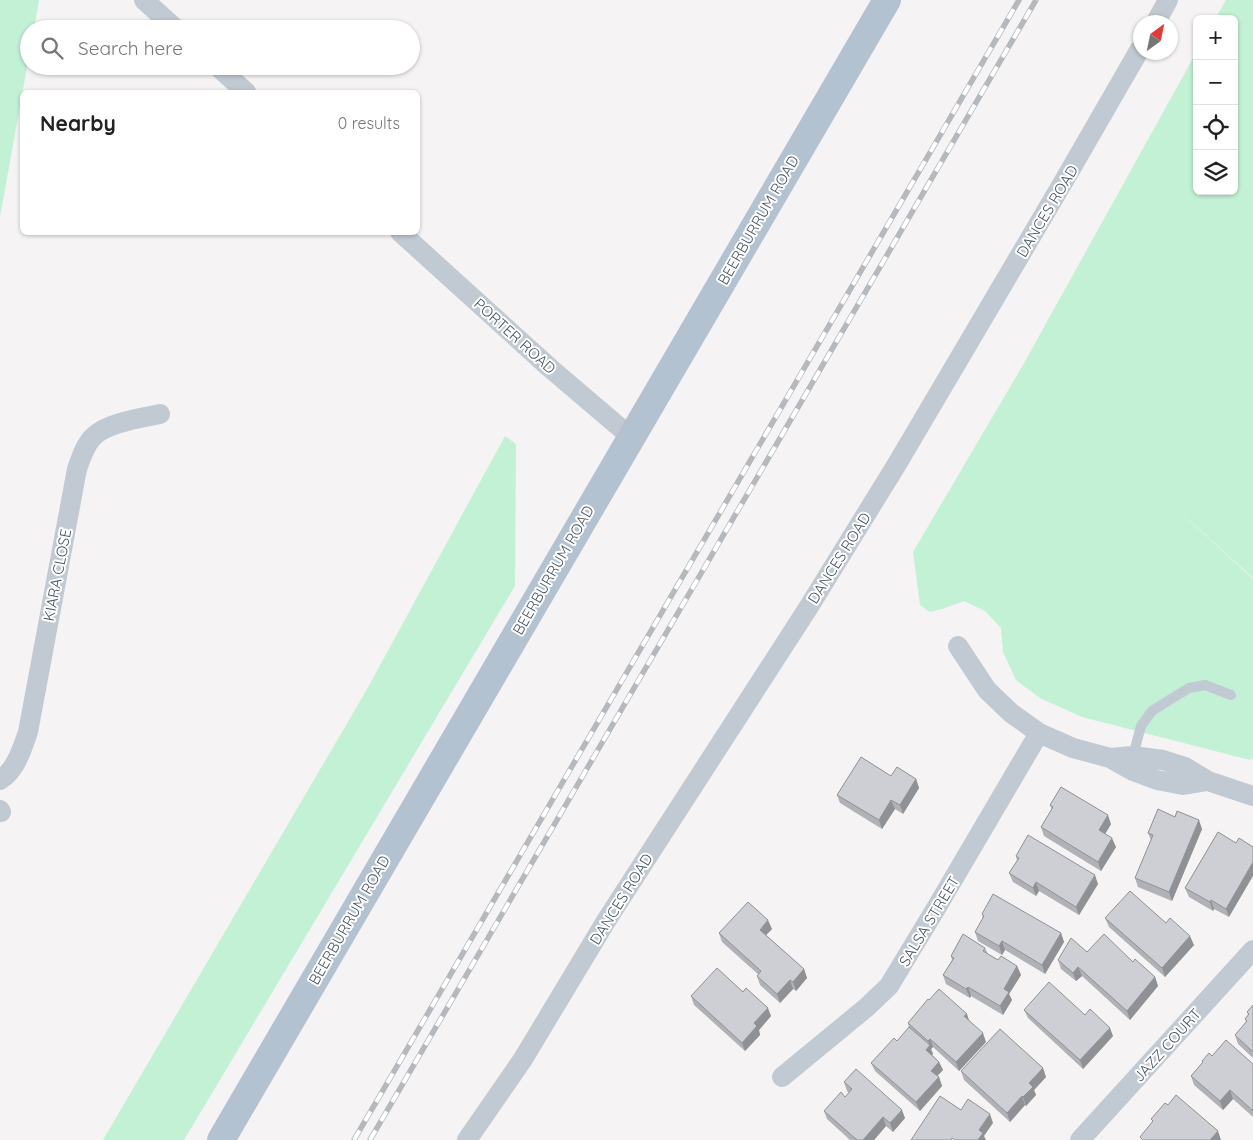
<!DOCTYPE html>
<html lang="en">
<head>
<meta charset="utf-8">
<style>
	:root { --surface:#fff; --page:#f6f6f6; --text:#222; --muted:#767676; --line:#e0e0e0 }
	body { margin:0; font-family:Quicksand,sans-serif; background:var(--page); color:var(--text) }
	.controls { position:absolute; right:15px; top:15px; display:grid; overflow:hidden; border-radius:8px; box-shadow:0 1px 4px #0004 }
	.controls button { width:45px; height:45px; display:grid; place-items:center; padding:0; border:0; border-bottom:1px solid var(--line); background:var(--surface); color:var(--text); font:25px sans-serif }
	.compass { position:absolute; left:1133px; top:15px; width:45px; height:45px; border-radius:50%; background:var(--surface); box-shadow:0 1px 4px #0004; rotate:33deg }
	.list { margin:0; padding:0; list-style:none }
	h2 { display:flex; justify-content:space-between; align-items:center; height:65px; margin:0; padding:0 20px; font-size:21px }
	h2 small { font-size:16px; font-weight:400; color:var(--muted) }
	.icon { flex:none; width:28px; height:28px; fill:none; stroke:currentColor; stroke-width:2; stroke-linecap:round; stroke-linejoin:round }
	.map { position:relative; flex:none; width:1253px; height:1140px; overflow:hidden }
	.search { position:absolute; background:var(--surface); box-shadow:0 1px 4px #0004; left:20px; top:20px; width:400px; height:55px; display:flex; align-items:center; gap:12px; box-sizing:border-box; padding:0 18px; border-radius:28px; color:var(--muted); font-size:19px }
	.panel { position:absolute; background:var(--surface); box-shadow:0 1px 4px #0004; left:20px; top:90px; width:400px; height:145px; border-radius:8px }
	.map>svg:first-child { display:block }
	.green { fill:#c3f1d5 }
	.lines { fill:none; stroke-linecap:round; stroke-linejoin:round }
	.service { stroke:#c1cad2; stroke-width:10 }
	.minor { stroke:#c1cad2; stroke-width:20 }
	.primary { stroke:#b3c2d1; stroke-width:28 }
	.rail-casing { stroke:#b5b8bd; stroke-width:5.5 }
	.rail { stroke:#fff; stroke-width:4; stroke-dasharray:11; stroke-linecap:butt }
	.wall { fill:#b0b2b7 }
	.shaded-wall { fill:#909195 }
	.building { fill:#cdcfd5; stroke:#909195 }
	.labels { text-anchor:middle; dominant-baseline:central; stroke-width:4; stroke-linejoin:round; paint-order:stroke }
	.street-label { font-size:15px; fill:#4a5661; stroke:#fff }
</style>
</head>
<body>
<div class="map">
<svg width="1253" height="1140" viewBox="0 0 1253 1140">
	<rect width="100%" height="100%" fill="#f5f3f3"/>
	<path class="green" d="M0,0H39L34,29H29V56L0,217Z
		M1226,0H1253V578L1156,490L1253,579V758L1250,760L1082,717L1040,698L1016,680L1003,652L1001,628L985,611L964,601L942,609L930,612L920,605L913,552L1023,365L1197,51V191H1234V19H1215Z
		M505,436L516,444L515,586L184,1140H103L366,691Z"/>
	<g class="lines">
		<path class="service" d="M1133,756L1141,726L1152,711L1171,699L1189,688L1205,685L1231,695"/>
		<path class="minor" d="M144,0L176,29
			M1156,22L1168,0
			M217,66L246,92
			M400,232L550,368L631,437
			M958,646L987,690L1011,713L1039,733L1073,748L1110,758L1133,771L1157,780L1183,785L1208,781
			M1110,758L1133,756L1163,760L1185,767L1208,781L1253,796
			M0,780C16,770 22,749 28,732L77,469C81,458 85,445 93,437C106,423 141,418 160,414
			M0,810L1,812
			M782,1077L867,1007L889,986L938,905L1039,733
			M467,1140L523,1059L606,921L810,605L897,464L1065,179L1140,49
			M1080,1140L1253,950"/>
		<path class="primary" d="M221,1140L887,0"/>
		<g class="rail-casing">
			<path id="rail" d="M354,1140L1019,0
				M370,1140L1036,0"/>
		</g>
		<use href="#rail" class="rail"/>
	</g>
	<path class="wall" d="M891,776L916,779L919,788L903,814L895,809L882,829L840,803L837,795Z
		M1050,805L1111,824L1105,834L1116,847L1101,871L1044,836L1041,827L1052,810Z
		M1202,829L1172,901L1138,887L1135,878L1151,840L1148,833Z
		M1236,843L1229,917L1214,909L1213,911L1189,897L1185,888Z
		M1016,856L1098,884L1079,915L1039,891L1036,896L1013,882L1009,873L1017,861Z
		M982,914L1061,933L1064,942L1045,974L1005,950L1002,955L978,941L975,932L983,919Z
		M1105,918L1166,923L1194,945L1165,977L1109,927Z
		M772,929L766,935L804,969L807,978L796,991L793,989L780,1003L760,985L757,976L759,975L722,942L719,933Z
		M985,948L988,954L998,960L1017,966L1021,975L1009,994L1012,1000L1003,1015L971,996L970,998L946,984L943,975L952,960L951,956Z
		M1087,952L1133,962L1155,977L1158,986L1130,1020L1082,976L1076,981L1061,969L1058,960Z
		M743,992L771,1016L759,1030L760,1035L745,1051L694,1005L691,996Z
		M1253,1005V1058L1238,1044L1235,1035L1246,1022L1245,1019L1248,1015L1247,1012Z
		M1024,1010L1085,1015L1113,1036L1083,1069L1028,1018Z
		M969,1021L986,1042L959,1071L933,1047L931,1049L933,1054L932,1055L939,1062L943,1070L937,1076L939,1077L942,1086L920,1111L875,1071L871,1063L897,1041L909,1028L908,1023Z
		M1212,1056L1253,1064V1117L1233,1099L1223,1110L1194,1085L1191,1076L1202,1063V1061Z
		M961,1071L1046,1077L1034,1090L1036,1095L1026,1106L1025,1105L1010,1122L964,1080Z
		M844,1082L905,1118L893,1132L886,1126L874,1140H850L827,1119L824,1111L845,1097L849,1093L847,1091Z"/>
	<path class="shaded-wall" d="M916,779L919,788L903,814L900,805Z
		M891,800L895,809L882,829L879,820Z
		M1108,815L1111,824L1102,839L1099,830Z
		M1199,820L1202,829L1172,901L1169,892Z
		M1112,838L1116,847L1101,871L1098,862Z
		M1253,862V876L1229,917L1226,909Z
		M1095,875L1098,884L1079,915L1076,907Z
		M1036,882L1039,891L1036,896L1033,888Z
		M1211,900L1214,909L1213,911L1210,902Z
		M768,920L772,929L763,938L760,930Z
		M1061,933L1064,942L1045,974L1042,965Z
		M1190,936L1194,945L1165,977L1162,968Z
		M1002,941L1005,950L1002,955L999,946Z
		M1017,966L1021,975L1009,994L1012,1000L1003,1015L1000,1006L1004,989Z
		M1078,967L1082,976L1076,981L1073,973Z
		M804,969L807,978L796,991L793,982Z
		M1155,977L1158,986L1130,1020L1127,1011Z
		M790,980L793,989L780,1003L777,994Z
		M968,987L971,996L970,998L966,989Z
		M768,1008L771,1016L759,1030L760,1035L745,1051L742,1043L754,1023Z
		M967,1014L970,1023L964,1016Z
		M1110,1028L1113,1036L1083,1069L1080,1060Z
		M983,1033L986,1042L959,1071L956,1062Z
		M930,1039L933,1047L931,1049L933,1054L929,1058L926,1050L930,1045L928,1041Z
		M939,1062L943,1070L934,1079L931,1071Z
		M1043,1068L1046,1077L1034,1090L1036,1095L1026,1106L1023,1097L1029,1083Z
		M939,1077L942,1086L920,1111L916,1102Z
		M1230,1090L1233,1099L1223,1110L1220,1101Z
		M1022,1096L1025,1105L1010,1122L1007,1113Z
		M902,1110L905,1118L893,1132L890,1123Z
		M990,1114L993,1123L984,1136L986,1140H978L979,1130Z
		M883,1117L886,1126L874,1140H863Z
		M1218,1131L1221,1140H1210Z"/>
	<path class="building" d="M861,757L891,776L897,767L916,779L900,805L891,800L879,820L837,795Z
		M1061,787L1108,815L1099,830L1112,838L1098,862L1041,827L1053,807L1050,805Z
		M1158,809L1175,817L1177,811L1199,820L1169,892L1135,878L1153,835L1148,833Z
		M1218,832L1236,843L1239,838L1253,847V862L1226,909L1211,900L1210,902L1185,888Z
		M1028,835L1095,875L1076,907L1036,882L1033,888L1009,873L1019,858L1016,856Z
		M1130,891L1166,923L1170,918L1190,936L1162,968L1105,918Z
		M993,894L1061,933L1042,965L1002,941L999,946L975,932L984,916L982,914Z
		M748,902L768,920L760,930L804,969L793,982L790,980L777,994L757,976L761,971L719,933Z
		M963,934L985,948L983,951L998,960L1001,956L1017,966L1004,989L1009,992L1000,1006L968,987L966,989L943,975L954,958L951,956Z
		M1104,934L1133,962L1135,959L1155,977L1127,1011L1078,967L1073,973L1058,960L1071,938L1087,952Z
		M717,968L743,992L746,988L768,1008L754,1023L757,1026L742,1043L691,996Z
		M1049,982L1085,1015L1090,1009L1110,1028L1080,1060L1024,1010Z
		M939,989L967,1014L964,1016L983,1033L956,1062L930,1039L928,1041L908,1023L928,999L929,1000Z
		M1253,1005V1052L1235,1035L1247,1021L1245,1019L1249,1014L1247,1012Z
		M909,1027L930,1045L926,1050L939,1062L931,1071L939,1077L916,1102L871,1063L894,1038L897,1041Z
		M1000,1029L1043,1068L1029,1083L1033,1087L1023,1097L1022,1096L1007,1113L961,1071Z
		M1226,1040L1253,1064V1109L1252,1110L1230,1090L1220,1101L1191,1076L1203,1062L1202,1061L1209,1053L1212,1056Z
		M856,1069L902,1110L890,1123L883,1117L863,1140H857L824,1111L841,1092L845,1097L852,1089L844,1082Z
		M1176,1095L1218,1131L1210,1140H1143L1140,1137L1153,1121L1151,1119L1165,1103L1168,1105Z
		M940,1096L961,1110L968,1099L990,1114L979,1130L983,1133L978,1140H955L952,1138L951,1140H911Z"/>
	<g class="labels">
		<g class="street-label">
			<text transform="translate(1047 211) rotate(-59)">DANCES ROAD</text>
			<text transform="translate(758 220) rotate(-60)">BEERBURRUM ROAD</text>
			<text transform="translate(515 336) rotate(42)">PORTER ROAD</text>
			<text transform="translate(839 558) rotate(-58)">DANCES ROAD</text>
			<text transform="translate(553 570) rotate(-60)">BEERBURRUM ROAD</text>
			<text transform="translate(57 575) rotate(-79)">KIARA CLOSE</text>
			<text transform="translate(621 899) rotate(-58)">DANCES ROAD</text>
			<text transform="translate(349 920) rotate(-60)">BEERBURRUM ROAD</text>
			<text transform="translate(929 921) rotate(-59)">SALSA STREET</text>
			<text transform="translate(1167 1045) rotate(-48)">JAZZ COURT</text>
		</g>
	</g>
</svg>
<div class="controls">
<button>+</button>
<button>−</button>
<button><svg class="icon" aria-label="locate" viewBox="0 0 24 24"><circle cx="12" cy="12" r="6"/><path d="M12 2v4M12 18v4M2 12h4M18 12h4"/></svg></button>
<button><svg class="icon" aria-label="layers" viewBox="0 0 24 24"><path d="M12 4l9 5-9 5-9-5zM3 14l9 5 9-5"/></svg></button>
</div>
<svg class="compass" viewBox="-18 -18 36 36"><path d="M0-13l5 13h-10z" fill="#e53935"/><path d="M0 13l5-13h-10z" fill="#767676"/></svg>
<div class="search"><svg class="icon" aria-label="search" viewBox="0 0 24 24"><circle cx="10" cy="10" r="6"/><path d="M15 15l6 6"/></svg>Search here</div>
<section class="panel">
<h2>Nearby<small>0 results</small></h2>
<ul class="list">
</ul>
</section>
</div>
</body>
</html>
